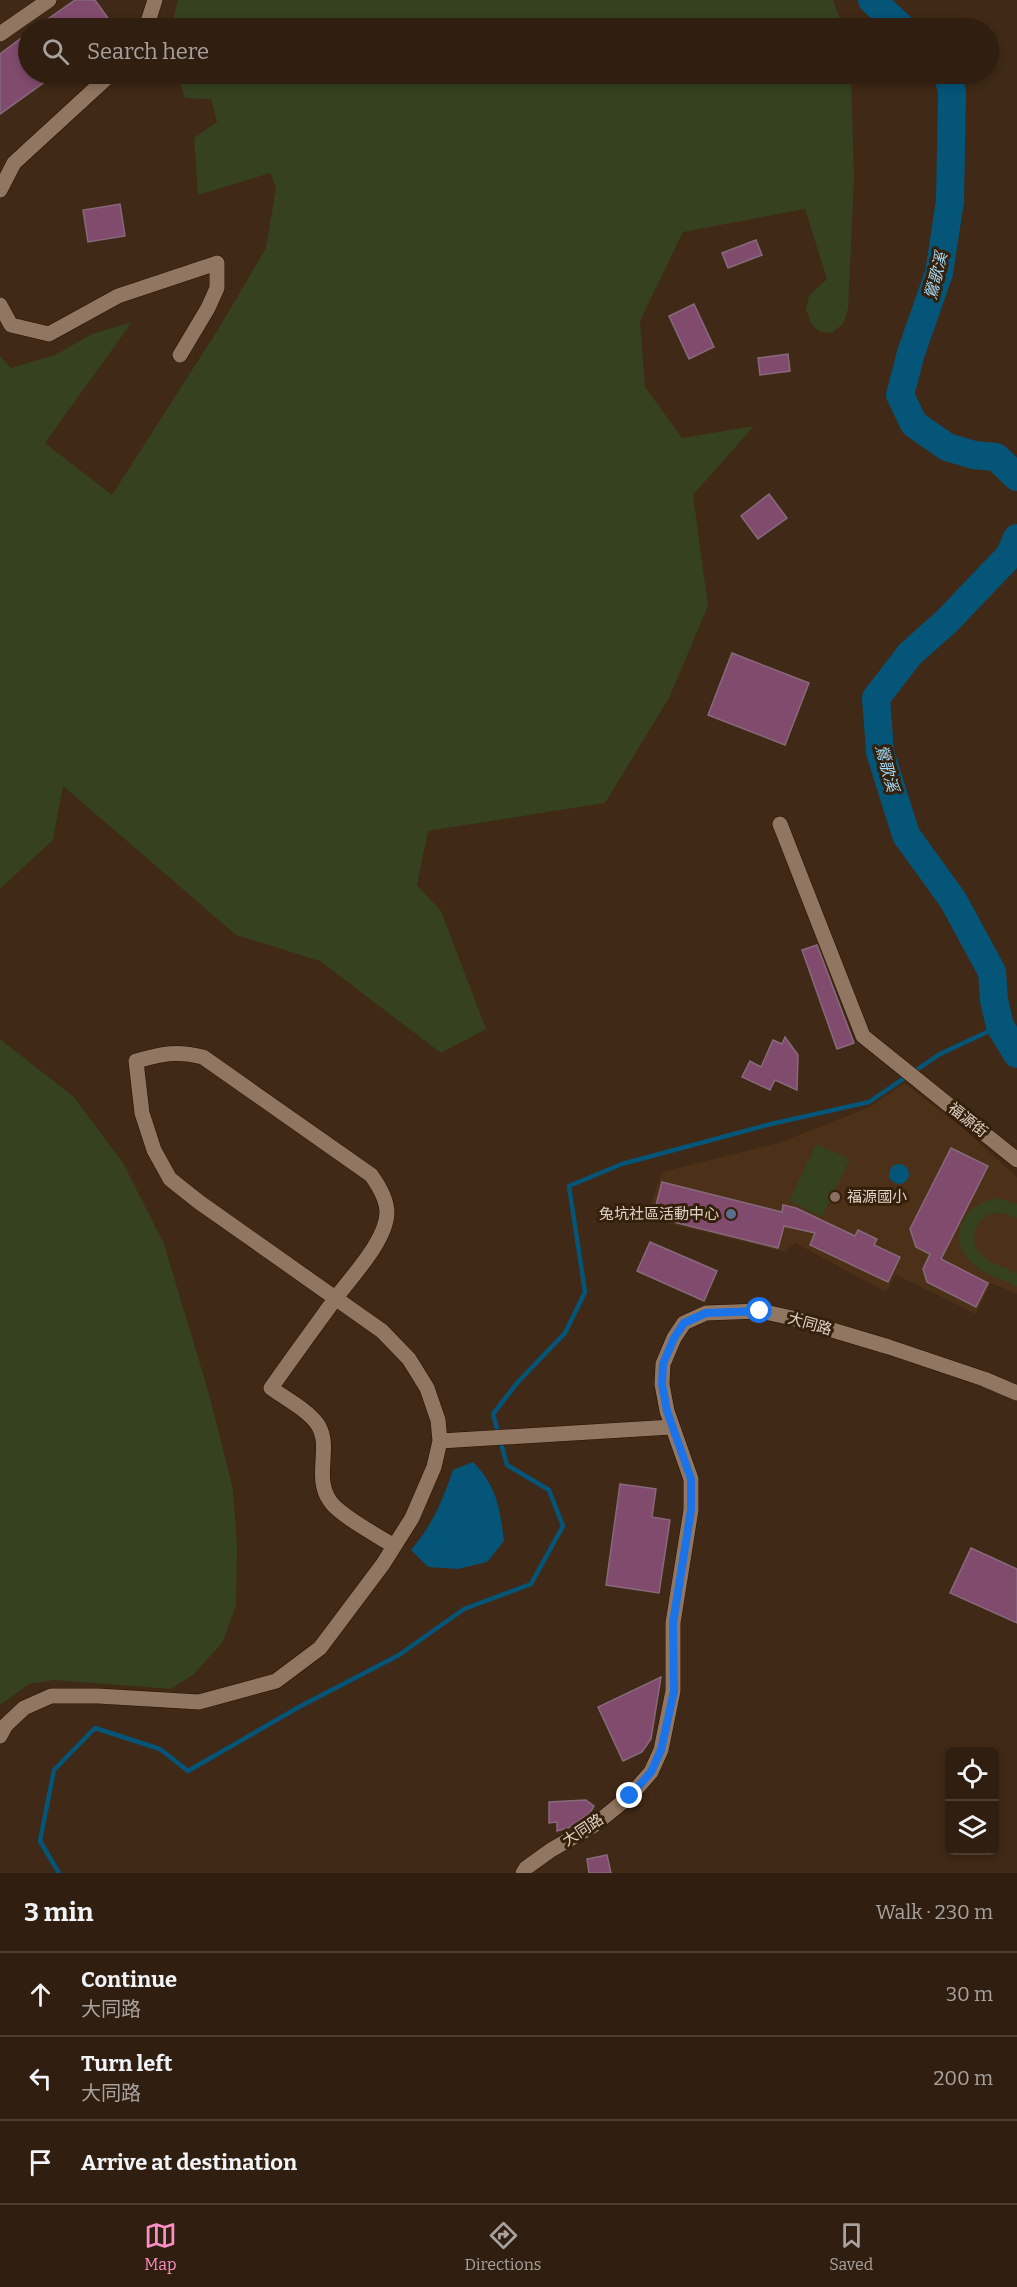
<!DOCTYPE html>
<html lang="en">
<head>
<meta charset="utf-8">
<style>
	:root { --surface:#301f10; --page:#3c2c1e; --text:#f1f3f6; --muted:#a8a29f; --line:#4b3d30; --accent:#fb8fc4 }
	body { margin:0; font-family:Bitter,"Noto Sans TC",serif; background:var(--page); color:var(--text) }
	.controls { position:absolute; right:18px; bottom:18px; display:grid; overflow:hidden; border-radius:9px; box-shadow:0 3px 9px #0003 }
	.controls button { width:54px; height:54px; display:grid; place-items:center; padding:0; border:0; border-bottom:2px solid var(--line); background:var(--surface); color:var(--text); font:30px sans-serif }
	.stop { position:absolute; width:18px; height:18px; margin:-14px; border:4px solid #1a73e8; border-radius:50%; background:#fff }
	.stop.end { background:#1a73e8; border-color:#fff; box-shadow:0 2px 6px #0008 }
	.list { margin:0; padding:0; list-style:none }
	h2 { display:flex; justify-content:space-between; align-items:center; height:78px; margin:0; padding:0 24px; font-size:26px }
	h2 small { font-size:20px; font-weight:400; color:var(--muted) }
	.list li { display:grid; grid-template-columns:39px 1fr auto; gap:18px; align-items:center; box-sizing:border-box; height:84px; padding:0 24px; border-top:2px solid var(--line) }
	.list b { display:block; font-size:22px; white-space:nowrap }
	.list p { margin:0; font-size:20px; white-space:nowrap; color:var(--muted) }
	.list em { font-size:20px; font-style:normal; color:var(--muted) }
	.icon { flex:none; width:33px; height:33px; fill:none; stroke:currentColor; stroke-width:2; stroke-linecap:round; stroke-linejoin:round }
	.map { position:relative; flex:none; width:1017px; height:1873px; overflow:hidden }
	.search { position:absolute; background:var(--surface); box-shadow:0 3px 9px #0003; left:18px; right:18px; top:18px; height:66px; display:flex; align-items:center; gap:15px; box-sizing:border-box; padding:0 21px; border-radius:33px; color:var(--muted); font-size:22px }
	.sheet { height:330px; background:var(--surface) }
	nav { display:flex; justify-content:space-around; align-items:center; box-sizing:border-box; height:84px; border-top:2px solid var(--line); background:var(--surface); font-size:16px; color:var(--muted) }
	nav a { display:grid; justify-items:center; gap:3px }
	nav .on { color:var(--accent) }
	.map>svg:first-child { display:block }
	.built { fill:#4c3017 }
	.green { fill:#35411f }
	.water { fill:#045578 }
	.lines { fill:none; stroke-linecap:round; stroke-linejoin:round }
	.stream { stroke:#045578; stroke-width:4.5 }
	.river { stroke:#045578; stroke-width:28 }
	.building { fill:#814b6e; stroke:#876a7c; stroke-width:1.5 }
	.street-casing { stroke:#261101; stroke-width:16 }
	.secondary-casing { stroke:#261101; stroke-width:16 }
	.street { stroke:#917661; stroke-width:15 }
	.secondary { stroke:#917661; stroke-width:15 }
	.route { stroke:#1a73e8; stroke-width:8 }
	.education-dot { fill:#8d6e63; stroke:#35200c; stroke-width:2 }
	.service-dot { fill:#5c6f8a; stroke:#35200c; stroke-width:2 }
	.labels { text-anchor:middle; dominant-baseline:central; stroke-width:6; stroke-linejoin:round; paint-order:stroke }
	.street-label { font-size:15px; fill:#e0d1c5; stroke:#35200c }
	.poi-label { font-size:15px; fill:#e0d1c5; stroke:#35200c; text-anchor:start }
	.water-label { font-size:16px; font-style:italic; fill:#a5dbfa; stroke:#35200c }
</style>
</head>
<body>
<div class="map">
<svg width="1017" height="1873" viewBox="0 0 1017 1873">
	<rect width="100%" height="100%" fill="#402916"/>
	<path class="built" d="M904,1083L964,1129L1017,1177V1294L991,1283L976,1314L896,1275L886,1292L795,1243L785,1252L646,1218L662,1172L778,1143L870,1107Z"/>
	<path class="green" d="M178,0H833L843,28H171Z
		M177,74H851L854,179L848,309L843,324L832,333L820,332L812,325L806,310L809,296L827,279L805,209L683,232L640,321L645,387L682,438L754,426L693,495L708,606L669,698L605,803L428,831L417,885L441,911L486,1029L441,1053L320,961L236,935L63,786L53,840L0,889V356L11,368L55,355L92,334L132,322L45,443L112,495L219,328L266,248L276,188L270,173L198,195L194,138L217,122L211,99L185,98Z
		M0,1039L74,1097L123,1163L164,1244L207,1387L233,1489L237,1546L236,1606L222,1643L194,1674L171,1689L54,1680L29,1684L0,1705Z
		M816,1144L850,1159L822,1217L789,1201Z
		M998,1198L1017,1204V1219C1011,1216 1006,1213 999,1213C979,1212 966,1237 980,1253C989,1263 1005,1268 1017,1273V1287C1002,1279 979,1273 968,1259C946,1232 968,1202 998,1198Z"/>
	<path class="water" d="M889 1174a10 10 0 1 1 20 0a10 10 0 1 1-20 0Z
		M473,1462C497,1486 500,1509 504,1541L487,1562L458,1569L428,1567L411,1550C433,1524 442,1502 453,1470Z"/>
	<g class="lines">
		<path class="stream" d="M59,1873L40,1841L54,1770L95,1728L160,1749L188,1771L299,1707L399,1655L464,1609L531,1584L563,1526L549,1490L507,1465L493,1414L517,1383L565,1333L585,1292L569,1186L622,1164L771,1124L869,1102L940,1054L1000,1026"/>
		<path class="river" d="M872,0L902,28
			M948,74L952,93L950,201L939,273L911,353L900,395L914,424L947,447L974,455L996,457L1017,477
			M1017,538L1009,556L947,621L910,654L876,698L880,752L906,835L953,900L992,972L994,1000L1000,1026L1017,1054"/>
	</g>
	<path class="building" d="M75,0H95L115,28H35Z
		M28,33V74H56L0,114V54Z
		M120,204L125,236L88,242L83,210Z
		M756,240L762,255L728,268L722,253Z
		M694,304L714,347L689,359L669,316Z
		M788,354L790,371L760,375L758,358Z
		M769,494L787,518L758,539L741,516Z
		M732,653L809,683L785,745L708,715Z
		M817,945L854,1043L837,1049L802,950Z
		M785,1037L798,1055L797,1090L775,1080L770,1090L742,1077L750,1061L761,1067L773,1040L782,1044Z
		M951,1148L988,1166L941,1259L988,1283L976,1307L927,1282L923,1269L930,1254L916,1247L910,1229Z
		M662,1182L782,1212L783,1205L796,1208L855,1236L858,1230L877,1239L874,1245L900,1257L888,1282L810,1245L815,1233L784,1226L778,1248L653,1217Z
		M650,1242L717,1271L704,1301L637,1271Z
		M620,1484L656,1489L652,1517L670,1520L659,1593L606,1585Z
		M971,1548L1017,1569V1623L950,1593Z
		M661,1677L651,1739L642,1752L623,1761L598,1707Z
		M586,1800L594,1806L590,1813L568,1828L557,1831V1822L549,1823V1802Z
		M607,1855L611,1873H589L587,1859Z"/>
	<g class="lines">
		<g class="street-casing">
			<path id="street" d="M146,28L155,0
				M0,34L49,0
				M0,190L14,163L111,74
				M0,305L11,325L49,334L118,296L217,263V288L208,308L180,355
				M780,824L863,1036L1017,1160
				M440,1441L672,1427
				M0,1736L6,1725L24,1708L51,1696H98L199,1702L276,1681L320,1648L383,1564L412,1518L434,1467L440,1441L438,1420L427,1388L409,1359L382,1331L199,1202L170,1179L154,1150L142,1113L136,1061C162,1054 176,1050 203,1057L371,1175C379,1186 387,1199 387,1213C386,1241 352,1276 335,1299C314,1328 292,1358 271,1388C286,1399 308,1410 318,1425C332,1447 313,1477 330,1501C339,1515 378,1536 394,1546"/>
		</g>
		<g class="secondary-casing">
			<path id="secondary" d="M523,1873L526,1868L551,1850L593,1826L630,1796L651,1772L661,1750L673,1691V1623L691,1510V1479L667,1411L662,1384L663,1364L674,1338L684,1323L706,1313L760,1311L792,1318L889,1347L984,1379L1017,1393"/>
		</g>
		<use href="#street" class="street"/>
		<use href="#secondary" class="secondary"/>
	</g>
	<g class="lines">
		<path class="route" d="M630,1796L651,1772L661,1750L674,1691L673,1623L691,1510V1479L667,1411L662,1384L663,1364L674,1338L684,1323L706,1313L760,1311"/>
	</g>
	<circle class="education-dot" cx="835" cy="1197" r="6"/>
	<circle class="service-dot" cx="731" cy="1214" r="6"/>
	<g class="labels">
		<g class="street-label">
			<text transform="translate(968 1120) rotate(39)">福源街</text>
			<text transform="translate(810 1324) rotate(16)">大同路</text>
			<text transform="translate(583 1830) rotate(-33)">大同路</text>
		</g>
		<g class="poi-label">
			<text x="847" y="1197">福源國小</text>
			<text x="719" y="1214" text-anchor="end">兔坑社區活動中心</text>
		</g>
		<g class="water-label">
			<text transform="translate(936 276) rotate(-76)">鶯歌溪</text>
			<text transform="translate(887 768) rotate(75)">鶯歌溪</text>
		</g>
	</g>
</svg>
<div class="controls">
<button><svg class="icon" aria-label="locate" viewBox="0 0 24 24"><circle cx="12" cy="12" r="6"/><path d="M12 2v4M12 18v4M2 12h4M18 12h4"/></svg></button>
<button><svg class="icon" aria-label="layers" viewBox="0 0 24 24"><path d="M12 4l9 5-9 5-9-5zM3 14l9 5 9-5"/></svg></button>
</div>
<div class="stop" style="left:760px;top:1311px"></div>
<div class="stop end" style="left:630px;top:1796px"></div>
<div class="search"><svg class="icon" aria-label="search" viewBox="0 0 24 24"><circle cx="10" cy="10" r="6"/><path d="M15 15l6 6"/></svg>Search here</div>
</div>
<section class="sheet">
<h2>3 min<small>Walk · 230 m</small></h2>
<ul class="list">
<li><svg class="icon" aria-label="ahead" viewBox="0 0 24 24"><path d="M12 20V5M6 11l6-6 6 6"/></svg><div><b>Continue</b><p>大同路</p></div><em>30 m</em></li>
<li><svg class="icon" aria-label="left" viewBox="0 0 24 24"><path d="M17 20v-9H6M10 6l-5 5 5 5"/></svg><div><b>Turn left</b><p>大同路</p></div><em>200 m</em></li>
<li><svg class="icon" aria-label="arrive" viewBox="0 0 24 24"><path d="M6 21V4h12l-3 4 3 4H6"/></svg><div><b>Arrive at destination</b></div></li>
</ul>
</section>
<nav>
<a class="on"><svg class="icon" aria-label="map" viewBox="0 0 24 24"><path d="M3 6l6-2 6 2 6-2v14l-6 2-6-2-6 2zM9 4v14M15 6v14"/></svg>Map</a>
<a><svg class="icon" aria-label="directions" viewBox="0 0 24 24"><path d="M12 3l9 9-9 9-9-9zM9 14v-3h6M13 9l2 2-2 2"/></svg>Directions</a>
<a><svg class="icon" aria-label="saved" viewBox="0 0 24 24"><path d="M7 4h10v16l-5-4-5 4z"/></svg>Saved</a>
</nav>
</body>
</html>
